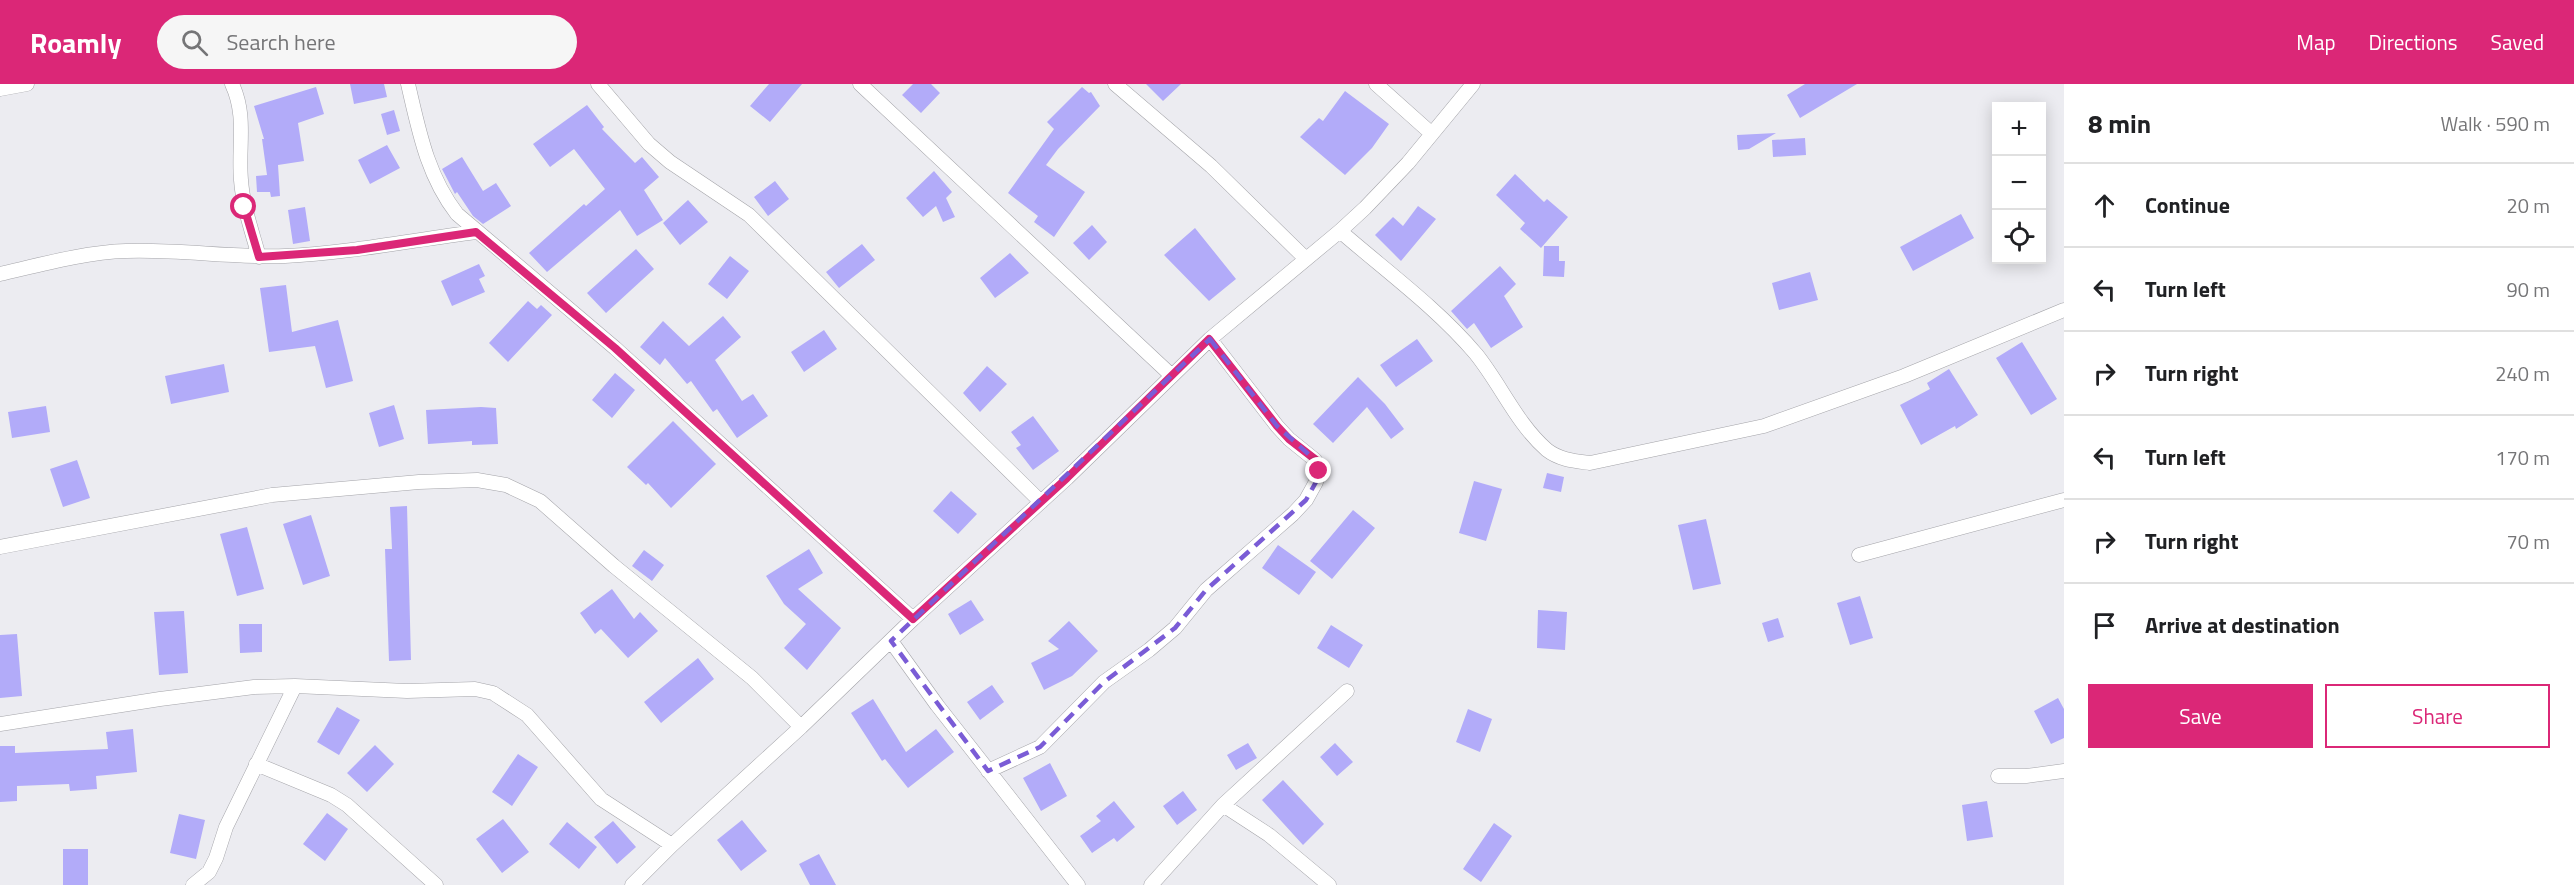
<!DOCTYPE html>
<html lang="en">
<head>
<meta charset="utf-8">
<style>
	:root { --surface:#fff; --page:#f6f6f6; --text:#202124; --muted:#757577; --line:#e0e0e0; --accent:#db2777 }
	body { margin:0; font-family:"Titillium Web",sans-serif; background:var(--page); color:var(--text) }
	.controls { position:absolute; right:18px; top:18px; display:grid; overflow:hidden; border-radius:0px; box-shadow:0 3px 15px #0003 }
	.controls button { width:54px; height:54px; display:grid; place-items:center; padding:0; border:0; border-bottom:2px solid var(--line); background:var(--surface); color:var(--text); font:30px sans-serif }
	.stop { position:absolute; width:18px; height:18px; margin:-14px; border:4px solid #db2777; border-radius:50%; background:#fff }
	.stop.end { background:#db2777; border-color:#fff; box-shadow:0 2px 6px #0008 }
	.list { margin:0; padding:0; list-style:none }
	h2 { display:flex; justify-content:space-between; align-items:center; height:78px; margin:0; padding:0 24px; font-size:26px }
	h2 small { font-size:20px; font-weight:400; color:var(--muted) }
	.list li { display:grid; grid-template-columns:39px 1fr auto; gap:18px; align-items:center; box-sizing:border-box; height:84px; padding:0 24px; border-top:2px solid var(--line) }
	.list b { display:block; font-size:22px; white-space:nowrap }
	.list em { font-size:20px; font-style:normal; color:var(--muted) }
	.actions { display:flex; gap:12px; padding:18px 24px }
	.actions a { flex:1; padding:14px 0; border:2px solid var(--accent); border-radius:0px; text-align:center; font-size:21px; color:var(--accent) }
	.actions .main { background:var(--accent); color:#fff }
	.icon { flex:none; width:33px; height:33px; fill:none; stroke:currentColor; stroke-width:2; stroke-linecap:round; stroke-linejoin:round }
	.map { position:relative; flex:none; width:2064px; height:801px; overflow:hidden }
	header { display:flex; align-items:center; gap:36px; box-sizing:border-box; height:84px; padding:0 30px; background:var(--accent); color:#fff }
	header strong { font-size:28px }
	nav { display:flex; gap:33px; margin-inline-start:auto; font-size:21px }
	.search { width:420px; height:54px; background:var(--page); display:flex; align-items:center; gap:15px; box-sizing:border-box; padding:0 21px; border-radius:33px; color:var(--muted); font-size:22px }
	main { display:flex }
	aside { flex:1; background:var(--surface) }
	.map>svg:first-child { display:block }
	.building { fill:#b2abf9 }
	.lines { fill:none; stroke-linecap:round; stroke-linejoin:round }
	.minor-casing { stroke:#a4a4a9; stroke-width:15 }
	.minor { stroke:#fff; stroke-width:14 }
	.route { stroke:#db2777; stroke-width:8 }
	.marked { fill:none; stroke:#7a5cd6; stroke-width:4.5; stroke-dasharray:12 8; stroke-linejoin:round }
</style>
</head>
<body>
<header>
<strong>Roamly</strong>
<div class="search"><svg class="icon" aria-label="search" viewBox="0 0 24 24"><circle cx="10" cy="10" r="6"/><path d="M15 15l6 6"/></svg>Search here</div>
<nav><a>Map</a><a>Directions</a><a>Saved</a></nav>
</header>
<main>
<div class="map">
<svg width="2064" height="801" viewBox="0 0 2064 801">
	<rect width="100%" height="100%" fill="#ececf1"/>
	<path class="building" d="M350,0H384L387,13L354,20Z
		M769,0H802L770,38L750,22Z
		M913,0H931L940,9L921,29L902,11Z
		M1146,0H1181L1163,17Z
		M1805,0H1857L1800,34L1787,11Z
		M316,3L324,30L298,39L304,77L278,81L280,112L271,113L270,108H257L256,92L267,91L262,55H264L254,22Z
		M1082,3L1089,9L1091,8L1100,22L1058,65L1046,81L1085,108L1054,153L1034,138L1038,132L1008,109L1054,45L1047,38Z
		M1345,7L1389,40L1372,64L1345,91L1300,53L1319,34L1323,37Z
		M587,21L604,43L602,45L635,79L642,73L659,93L644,106L663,136L637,152L620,126L547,188L529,169L584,120L586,122L605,105L574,65L550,83L533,60Z
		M394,26L400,47L387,51L381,30Z
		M1776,49L1749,65L1738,66L1737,51Z
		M1805,54L1806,71L1773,73L1772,56Z
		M387,61L400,84L370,100L358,76Z
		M462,73L483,107L496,99L511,122L483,140L473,132L457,108L455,110L442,85Z
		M934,87L952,108L946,114L955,133L943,138L936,122L923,133L906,114Z
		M1515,90L1544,118L1547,115L1568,133L1541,164L1520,145L1525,139L1496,111Z
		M775,97L789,115L768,132L754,113Z
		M688,116L708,138L680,161L663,139Z
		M1418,122L1436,135L1401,177L1375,151L1393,133L1403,142Z
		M305,123L310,157L293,160L288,126Z
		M1961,130L1974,154L1913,187L1900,163Z
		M1092,141L1107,158L1089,176L1073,159Z
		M1195,144L1236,195L1209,217L1164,171Z
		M862,160L875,176L839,204L826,188Z
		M1544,162H1559V177H1565L1564,193L1543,192Z
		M636,165L654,185L606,229L587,209Z
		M1010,169L1029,189L995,214L980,194Z
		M730,172L749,187L727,215L708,200Z
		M479,180L485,192L479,195L485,208L452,222L441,197Z
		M1500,182L1516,200L1504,212L1523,243L1491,264L1474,239L1467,245L1451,227Z
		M1810,188L1818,216L1779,226L1772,199Z
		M286,201L292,248L338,236L353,297L326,304L315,262L269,268L260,204Z
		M528,217L537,225L541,221L552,231L508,278L489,259Z
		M723,232L741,253L715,276L742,317L753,310L768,332L737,354L717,325L713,328L691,297L687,300L665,274L660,281L640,263L663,237L689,262Z
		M824,246L837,265L804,288L791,268Z
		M1417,255L1433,277L1396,303L1380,281Z
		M2022,258L2057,315L2031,331L1996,274Z
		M224,280L229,308L171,320L165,292Z
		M987,282L1007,300L980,328L963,309Z
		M1949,285L1978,331L1956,345L1955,342L1921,361L1900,321L1930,305L1927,299Z
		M615,289L635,306L612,334L592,316Z
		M1358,293L1385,320L1404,345L1391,355L1367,323L1333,359L1313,340Z
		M394,321L404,355L379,363L369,329Z
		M46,322L50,348L12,354L8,328Z
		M481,323L496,324L498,360L472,361V357L428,360L426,326Z
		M1033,332L1059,367L1033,386L1016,364L1021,361L1011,348Z
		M673,337L716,380L671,424L648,399L646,401L627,383Z
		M77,376L90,414L63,423L50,385Z
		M1547,389L1564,393L1561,408L1543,404Z
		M1474,397L1502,405L1486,457L1459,449Z
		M951,407L977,430L958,450L933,427Z
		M407,422L411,576L389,577L385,465H392L390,423Z
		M1353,426L1375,444L1332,495L1310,477Z
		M311,431L330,492L303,501L283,440Z
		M1706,435L1721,500L1693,506L1678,441Z
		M247,443L264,505L237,512L220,450Z
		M1278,461L1316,488L1299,511L1262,484Z
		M809,465L823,489L798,505L841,544L807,586L784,564L806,540L784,520L766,492Z
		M644,466L664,481L652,497L632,482Z
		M612,505L634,535L640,528L658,547L628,574L601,545L595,550L580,529Z
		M1860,512L1873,554L1850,561L1837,519Z
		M971,516L984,536L960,551L948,530Z
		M1538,526L1567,528L1565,566L1537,564Z
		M184,527L188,589L159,591L154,528Z
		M1778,534L1784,553L1768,558L1762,539Z
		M1069,537L1098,567L1072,592L1044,606L1031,579L1059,565L1048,557Z
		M239,540H262V568L240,569Z
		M1331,541L1363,561L1349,584L1317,564Z
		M17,550L22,612L0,614V551Z
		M698,574L714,595L661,639L644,618Z
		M992,601L1004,618L980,636L967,618Z
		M2058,614L2064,625V654L2051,660L2034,627Z
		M873,615L906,668L936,645L954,668L908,704L885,675L882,677L851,629Z
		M337,623L360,636L339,671L317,658Z
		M1468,625L1492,635L1480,668L1456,658Z
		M133,645L137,688L96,692L97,705L70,707L69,700L17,702V717L0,718V662H15V669L108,665L106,648Z
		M1248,659L1257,674L1236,686L1227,671Z
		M1335,659L1353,678L1337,692L1320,673Z
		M375,661L394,680L367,708L347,689Z
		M518,670L538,683L512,722L492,708Z
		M1050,679L1067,712L1041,727L1023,694Z
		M1283,696L1324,740L1303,761L1262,716Z
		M1183,707L1197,726L1177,741L1163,722Z
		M1114,717L1135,743L1117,758L1114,754L1092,769L1080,752L1101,737L1096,732Z
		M1987,717L1993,753L1967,757L1962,721Z
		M327,729L348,745L325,777L303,760Z
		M179,730L205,736L196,775L170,769Z
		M503,735L529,768L502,789L476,755Z
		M742,736L767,767L741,787L717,756Z
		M613,737L636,763L617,780L594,753Z
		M567,738L597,763L579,785L549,760Z
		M1494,739L1512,752L1481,798L1463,785Z
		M63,765H88V801H63Z
		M819,770L836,801H810L799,780Z"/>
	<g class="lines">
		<g class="minor-casing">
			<path id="minor" d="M232,0C247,32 238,62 241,96C243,123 252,147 259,173
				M408,0C419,47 427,91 457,130L615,264L913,535
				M598,0L649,60L670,78L749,131L1041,418
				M860,0L1171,291
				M1115,0L1211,82L1305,174
				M1376,0L1432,50
				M0,5L27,0
				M1340,147C1386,187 1437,224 1476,270C1501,301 1517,340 1547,366C1560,376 1575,377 1590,379L1764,342L1904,292L2064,226
				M0,190C39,181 86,168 126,167C179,165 232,174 285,172C349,169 413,156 476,148
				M0,463L272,411L419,398L477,396L506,401L540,417L614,482L752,594L801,643
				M1859,471L2064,416
				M891,557L937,621L1078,801
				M0,640L160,615L254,603L295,602L407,607L475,605L493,609L527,631L601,715L672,761
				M256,680L331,711L347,721L436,801
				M988,687L1040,663L1104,598L1149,566L1175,544L1206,506L1293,430L1306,416L1316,398L1319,387L1315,376L1289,355L1277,342L1210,255
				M1998,692H2026L2064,687
				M1223,721L1269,751L1329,801
				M193,801L209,788L216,774L226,743L295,602
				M632,801L672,761L801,643L913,535L1067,394L1210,255L1340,147L1365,124L1408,79L1473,0
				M1151,801L1223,721L1347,607"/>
		</g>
		<use href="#minor" class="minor"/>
	</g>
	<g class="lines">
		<path class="route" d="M244,123L259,173L357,166L476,148L615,264L913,535L1067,394L1209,255L1277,342L1289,355L1316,376L1319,387"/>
	</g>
	<path class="marked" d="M1210,255L1277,342L1315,376L1316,398L1306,416L1206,506L1175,544L1104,598L1040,663L988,687L891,557Z"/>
</svg>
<div class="controls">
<button>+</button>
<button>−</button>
<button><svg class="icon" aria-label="locate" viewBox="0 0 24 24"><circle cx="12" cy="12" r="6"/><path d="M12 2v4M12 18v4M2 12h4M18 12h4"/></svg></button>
</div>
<div class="stop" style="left:244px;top:123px"></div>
<div class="stop end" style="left:1319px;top:387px"></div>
</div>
<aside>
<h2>8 min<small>Walk · 590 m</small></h2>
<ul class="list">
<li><svg class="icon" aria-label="ahead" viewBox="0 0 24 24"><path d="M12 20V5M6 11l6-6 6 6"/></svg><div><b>Continue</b></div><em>20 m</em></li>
<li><svg class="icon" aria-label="left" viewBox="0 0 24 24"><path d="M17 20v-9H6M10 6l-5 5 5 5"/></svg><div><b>Turn left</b></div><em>90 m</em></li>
<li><svg class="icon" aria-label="right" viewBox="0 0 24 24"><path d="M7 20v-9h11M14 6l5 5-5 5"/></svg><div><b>Turn right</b></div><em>240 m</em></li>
<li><svg class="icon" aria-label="left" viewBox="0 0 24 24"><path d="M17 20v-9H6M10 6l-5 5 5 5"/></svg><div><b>Turn left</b></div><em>170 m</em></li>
<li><svg class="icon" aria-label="right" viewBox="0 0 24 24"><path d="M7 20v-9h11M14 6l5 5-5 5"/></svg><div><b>Turn right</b></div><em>70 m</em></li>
<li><svg class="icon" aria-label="arrive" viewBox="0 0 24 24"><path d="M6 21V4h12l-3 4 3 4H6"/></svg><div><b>Arrive at destination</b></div></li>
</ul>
<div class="actions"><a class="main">Save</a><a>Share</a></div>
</aside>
</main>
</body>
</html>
